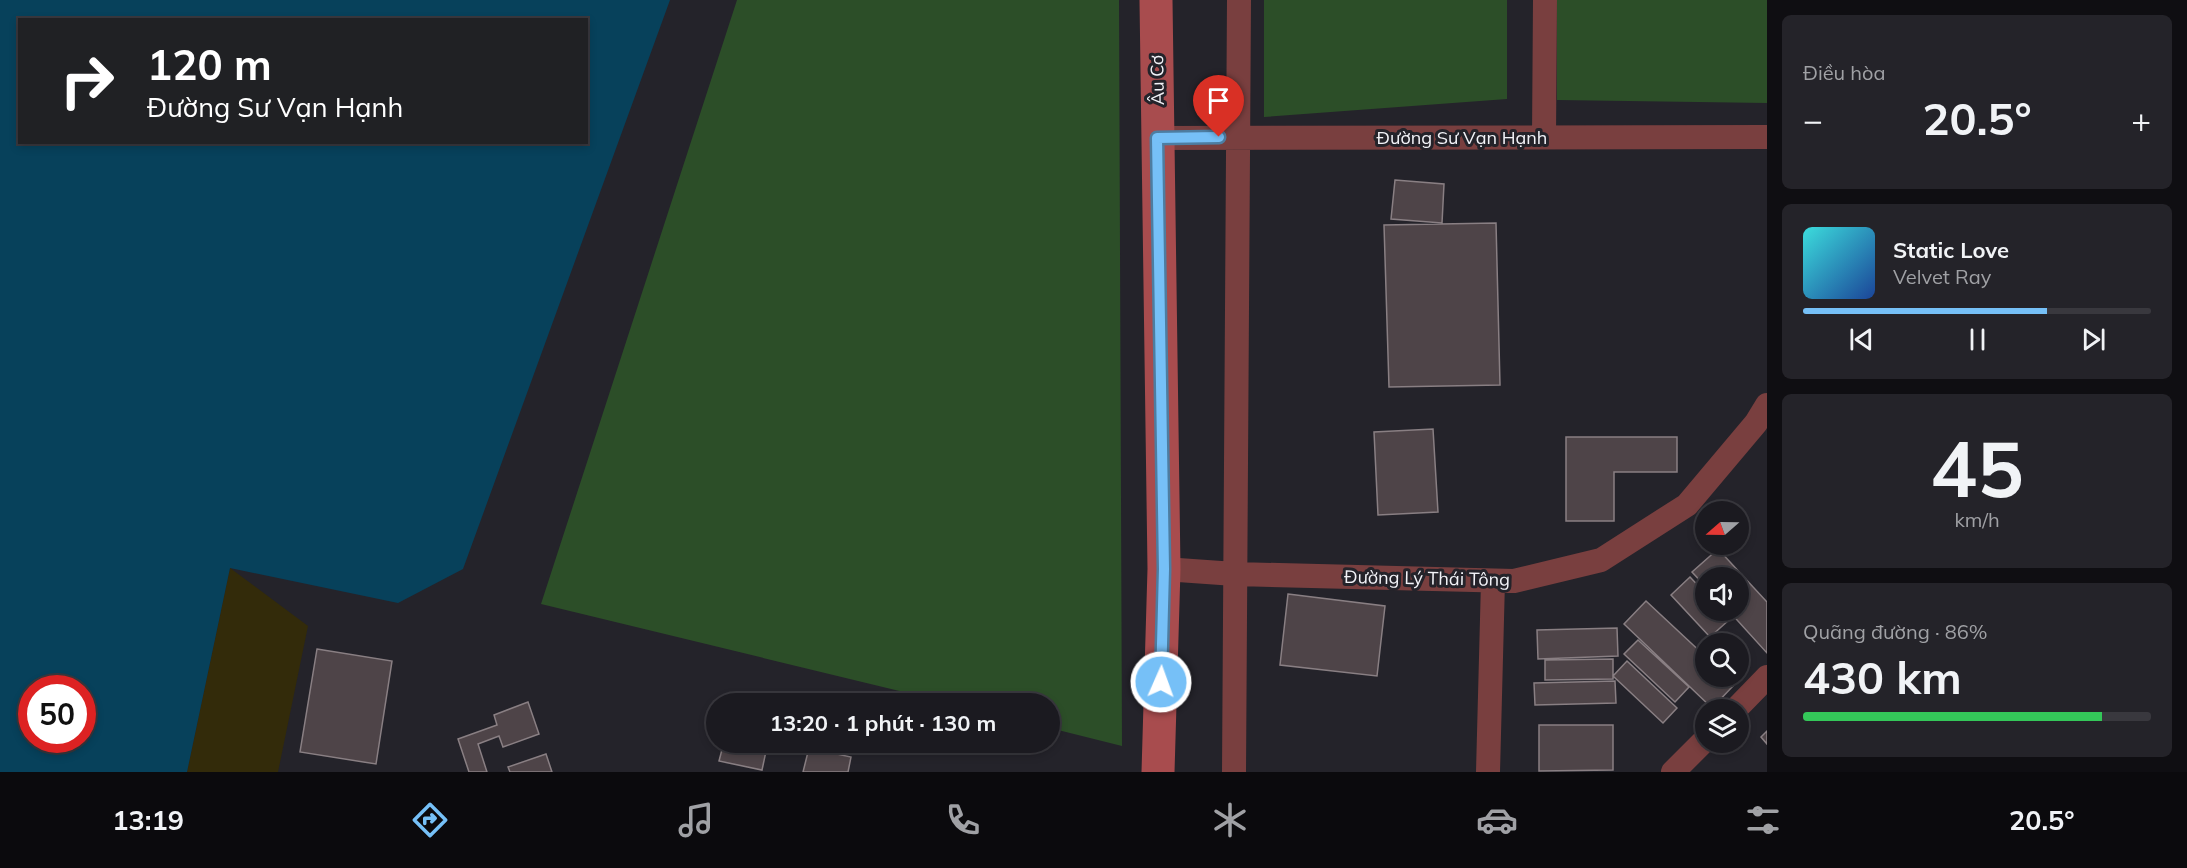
<!DOCTYPE html>
<html lang="vi">
<meta charset="utf-8">
<style>
body{margin:0;font-family:Mulish,sans-serif;background:#242329;color:#f1f3f6;height:100vh;display:flex;flex-direction:column;font-size:22px;white-space:nowrap}
*{box-sizing:border-box;margin:0}
p{font-size:20px;color:#a0a1a5}
.icon{flex:none;width:33px;height:33px;fill:none;stroke:currentColor;stroke-width:2;stroke-linecap:round;stroke-linejoin:round}
.map{position:relative;flex:1;overflow:hidden}
.drawer{display:flex;flex-direction:column;gap:15px;padding:15px;background:#0f0e12;width:420px}
.drawer>*{flex:none}
.hud{position:absolute;left:18px;top:18px;width:570px;height:126px;border-radius:0px;box-shadow:0 3px 9px #0003,0 0 0 2px #39383e;background:#202124;color:#fff;overflow:hidden}
.needle{width:39px;rotate:250deg}
.buttons{position:absolute;left:1695px;top:501px;display:grid;gap:12px}
.buttons a{display:grid;place-items:center;width:54px;height:54px;border-radius:50%;background:#1b1a20;box-shadow:0 3px 9px #0003,0 0 0 2px #39383e;font-size:30px}
.speed{position:absolute;left:18px;top:675px;display:flex;gap:12px;font-size:30px;font-weight:700;text-align:center}
.speed>*{display:grid;place-content:center;width:78px;height:78px;border-radius:50%;background:#1b1a20;box-shadow:0 3px 9px #0003,0 0 0 2px #39383e;line-height:1}
.speed .limit{border:9px solid #d22;background:#fff;color:#111}
.pin{position:absolute;display:grid;place-items:center;width:51px;height:51px;color:#fff;margin:-62px -26px;border-radius:50% 50% 50% 0;rotate:-45deg;box-shadow:0 0 6px #0007}
.pin .icon{rotate:45deg}
.me{position:absolute;width:66px;margin:-33px;rotate:2deg;stroke-linejoin:round;filter:drop-shadow(0 0 4px #0008)}
.turn{display:flex;align-items:center;gap:21px;height:126px;padding:0 30px;font-size:27px}
.turn .icon{width:78px;height:78px;stroke-width:2.5}
.turn b{display:block;font-size:42px;line-height:51px}
.big{font-size:45px;font-weight:700;line-height:1.1}
.drawer .card{flex:1;display:flex;flex-direction:column;justify-content:center;gap:9px;min-width:0;padding:0 21px;border-radius:9px;background:#242329}
.drawer .dial{align-items:center;gap:0}
.dial b{font-size:78px;line-height:1}
.song{display:flex;align-items:center;gap:18px}
.cover{width:72px;height:72px;border-radius:9px;background:linear-gradient(135deg,hsl(180 70% 55%),hsl(220 70% 35%))}
.played{height:6px;border-radius:3px;background:linear-gradient(90deg,#76c0f7 70%,#39383e 70%)}
.keys{display:flex;justify-content:space-around;direction:ltr}
.heat{display:flex;justify-content:space-between;align-items:center;font-size:33px;direction:ltr}
.charge{height:9px;border-radius:4px;background:linear-gradient(90deg,#34c759 86%,#39383e 0)}
.trip{position:absolute;left:706px;top:693px;width:354px;height:60px;border-radius:30px;background:#1b1a20;box-shadow:0 3px 9px #0003,0 0 0 2px #39383e;font-weight:700;line-height:60px;text-align:center}
.dock{display:flex;height:96px;justify-content:space-around;align-items:center;background:#0b0a0d;color:#a0a1a5}
.dock .icon{width:42px;height:42px}
.dock .current{color:#76c0f7}
.dock b{font-size:27px;color:#f1f3f6}
main{display:flex;flex:1;min-height:0}
.map>svg:first-child{display:block}
.green{fill:#2c4e28}
.sand{fill:#332b0a}
.water{fill:#07415b;fill-rule:evenodd}
.building{fill:#4e4448;stroke:#897f83;stroke-width:1.5}
.lines{fill:none;stroke-linecap:round;stroke-linejoin:round}
.street{stroke:#793f3f;stroke-width:24}
.secondary{stroke:#a84c4e;stroke-width:33}
.route-casing{stroke:#4d7da1;stroke-width:15}
.route{stroke:#76c0f7;stroke-width:10}
.labels{text-anchor:middle;dominant-baseline:central;stroke-width:6;stroke-linejoin:round;paint-order:stroke}
.street-label{font-size:18px;fill:#f3f3f8;stroke:#24232a}
</style>
<main>
<div class="map">
<svg width="1767" height="772" viewBox="0 0 1767 772">
<rect width="100%" height="100%" fill="#24232a"/>
<path class="green" d="M 737,0 L 1119,0 L 1122,746 L 1050,728 L 1050,704 L 949,703 L 541,604 Z
M 1264,0 L 1507,0 L 1507,99 L 1264,117 Z
M 1557,0 L 1767,0 L 1767,103 L 1557,100 Z"/>
<path class="sand" d="M 230,568 L 308,626 L 278,772 L 187,772 Z"/>
<path class="water" d="M 0,0 L 670,0 L 463,569 L 398,603 L 230,568 L 187,772 L 0,772 ZM 20,20 L 586,20 L 586,142 L 20,142 ZM 32,688 L 82,688 L 82,740 L 32,740 Z"/>
<path class="building" d="M 1395,180 L 1444,184 L 1442,223 L 1391,219 Z
M 1496,223 L 1500,385 L 1389,387 L 1384,225 Z
M 1433,429 L 1438,512 L 1378,515 L 1374,432 Z
M 1566,437 L 1677,437 L 1677,472 L 1614,472 L 1614,521 L 1566,521 Z
M 1718,549 L 1767,602 L 1767,653 L 1728,610 L 1738,610 L 1738,578 L 1706,578 L 1706,587 L 1692,572 Z
M 1690,577 L 1706,594 L 1706,610 L 1721,610 L 1729,620 L 1710,637 L 1671,595 Z
M 1288,594 L 1385,606 L 1377,676 L 1280,665 Z
M 1646,601 L 1706,657 L 1706,676 L 1725,676 L 1734,685 L 1712,708 L 1624,624 Z
M 1617,628 L 1618,656 L 1538,659 L 1537,630 Z
M 1638,640 L 1689,687 L 1675,702 L 1624,654 Z
M 317,649 L 392,661 L 376,764 L 300,752 Z
M 1613,659 L 1613,679 L 1545,680 L 1545,660 Z
M 1627,661 L 1677,708 L 1663,723 L 1613,676 Z
M 1615,681 L 1616,703 L 1535,705 L 1534,683 Z
M 528,702 L 539,734 L 503,747 L 499,736 L 478,744 L 487,772 L 469,772 L 458,739 L 497,725 L 494,715 Z
M 1539,725 L 1613,725 L 1613,770 L 1539,771 Z
M 1767,731 L 1767,744 L 1761,737 Z
M 724,742 L 768,742 L 762,770 L 719,761 Z
M 809,748 L 851,757 L 848,772 L 803,772 Z
M 546,754 L 552,772 L 510,772 L 508,767 Z"/>
<g class="lines">
<path class="street" d="M 1544,137 L 1545,0
M 1157,138 L 1767,137
M 1164,569 L 1235,574 L 1514,581 L 1601,560 L 1687,505 L 1756,423 L 1767,405
M 1735,710 L 1767,677
M 1234,772 L 1239,0
M 1488,772 L 1493,581
M 1673,772 L 1706,739"/>
<path class="secondary" d="M 1156,0 L 1164,569 L 1158,772"/>
</g>
<g class="lines">
<g class="route-casing">
<path id="route" d="M 1161,682 L 1164,569 L 1157,138 L 1219,137"/>
</g>
<use href="#route" class="route"/>
</g>
<g class="labels">
<g class="street-label">
<text transform="translate(1157 80) rotate(-91)">Âu Cơ</text>
<text x="1462" y="137">Đường Sư Vạn Hạnh</text>
<text transform="translate(1427 578) rotate(1)">Đường Lý Thái Tông</text>
</g>
</g>
</svg>
<div class="buttons">
<a><svg class="needle" viewBox="-14 -14 28 28"><path d="M0-13l5 13h-10z" fill="#e53935"/><path d="M0 13l5-13h-10z" fill="#a0a1a5"/></svg></a>
<a><svg class="icon" aria-label="sound" viewBox="0 0 24 24"><path d="M4 9h4l5-4v14l-5-4H4zM17 9q2 3 0 6"/></svg></a>
<a><svg class="icon" aria-label="search" viewBox="0 0 24 24"><circle cx="10" cy="10" r="6"/><path d="M15 15l6 6"/></svg></a>
<a><svg class="icon" aria-label="layers" viewBox="0 0 24 24"><path d="M12 4l9 5-9 5-9-5zM3 14l9 5 9-5"/></svg></a>
</div>
<div class="speed"><div class="limit">50</div></div>
<div class="pin" style="left:1219px;top:137px;background:#d93025"><svg class="icon" aria-label="arrive" viewBox="0 0 24 24"><path d="M6 21V4h12l-3 4 3 4H6"/></svg></div>
<svg class="me" style="left:1161px;top:682px" viewBox="-20 -20 40 40"><circle r="17" fill="#76c0f7" stroke="#fff" stroke-width="3"/><path d="M0-11L8 9 0 5-8 9z" fill="#fff"/></svg>
<div class="trip">13:20 · 1 phút · 130 m</div>
<div class="hud">
<div class="turn"><svg class="icon" aria-label="right" viewBox="0 0 24 24"><path d="M7 20v-9h11M14 6l5 5-5 5"/></svg><div><b>120 m</b>Đường Sư Vạn Hạnh</div></div>
</div>
</div>
<section class="drawer">
<div class="card"><p>Điều hòa</p>
<div class="heat"><a>−</a><b class="big">20.5°</b><a>+</a></div>
</div>
<div class="card">
<div class="song"><i class="cover"></i><div><b>Static Love</b><p>Velvet Ray</p></div></div>
<div class="played"></div>
<div class="keys"><svg class="icon" aria-label="previous" viewBox="0 0 24 24"><path d="M18 5L8 12l10 7zM5 5v14"/></svg><svg class="icon" aria-label="pause" viewBox="0 0 24 24"><path d="M8 5v14M16 5v14"/></svg><svg class="icon" aria-label="next" viewBox="0 0 24 24"><path d="M6 5l10 7-10 7zM19 5v14"/></svg></div>
</div>
<div class="card dial"><b>45</b><p>km/h</p></div>
<div class="card"><p>Quãng đường · 86%</p><b class="big">430 km</b><div class="charge"></div></div>
</section>
</main>
<nav class="dock">
<b>13:19</b>
<svg class="icon current" aria-label="directions" viewBox="0 0 24 24"><path d="M12 3l9 9-9 9-9-9zM9 14v-3h6M13 9l2 2-2 2"/></svg>
<svg class="icon" aria-label="music" viewBox="0 0 24 24"><path d="M9 18V5l10-2v13"/><circle cx="6" cy="18" r="3"/><circle cx="16" cy="16" r="3"/></svg>
<svg class="icon" aria-label="phone" viewBox="0 0 24 24"><path d="M5 4h4l2 5-3 2q2 4 5 5l2-3 5 2v4C11 20 4 13 5 4z"/></svg>
<svg class="icon" aria-label="climate" viewBox="0 0 24 24"><path d="M12 3v18M4 7l16 10M4 17L20 7"/></svg>
<svg class="icon" aria-label="car" viewBox="0 0 24 24"><path d="M5 17H2v-5l4-1 3-4h7l3 4 3 1v5h-3M9 17h6M6 11h13"/><circle cx="7" cy="17" r="2"/><circle cx="17" cy="17" r="2"/></svg>
<svg class="icon" aria-label="filters" viewBox="0 0 24 24"><path d="M4 7h16M4 17h16"/><circle cx="9" cy="7" r="2"/><circle cx="15" cy="17" r="2"/></svg>
<b>20.5°</b>
</nav>
